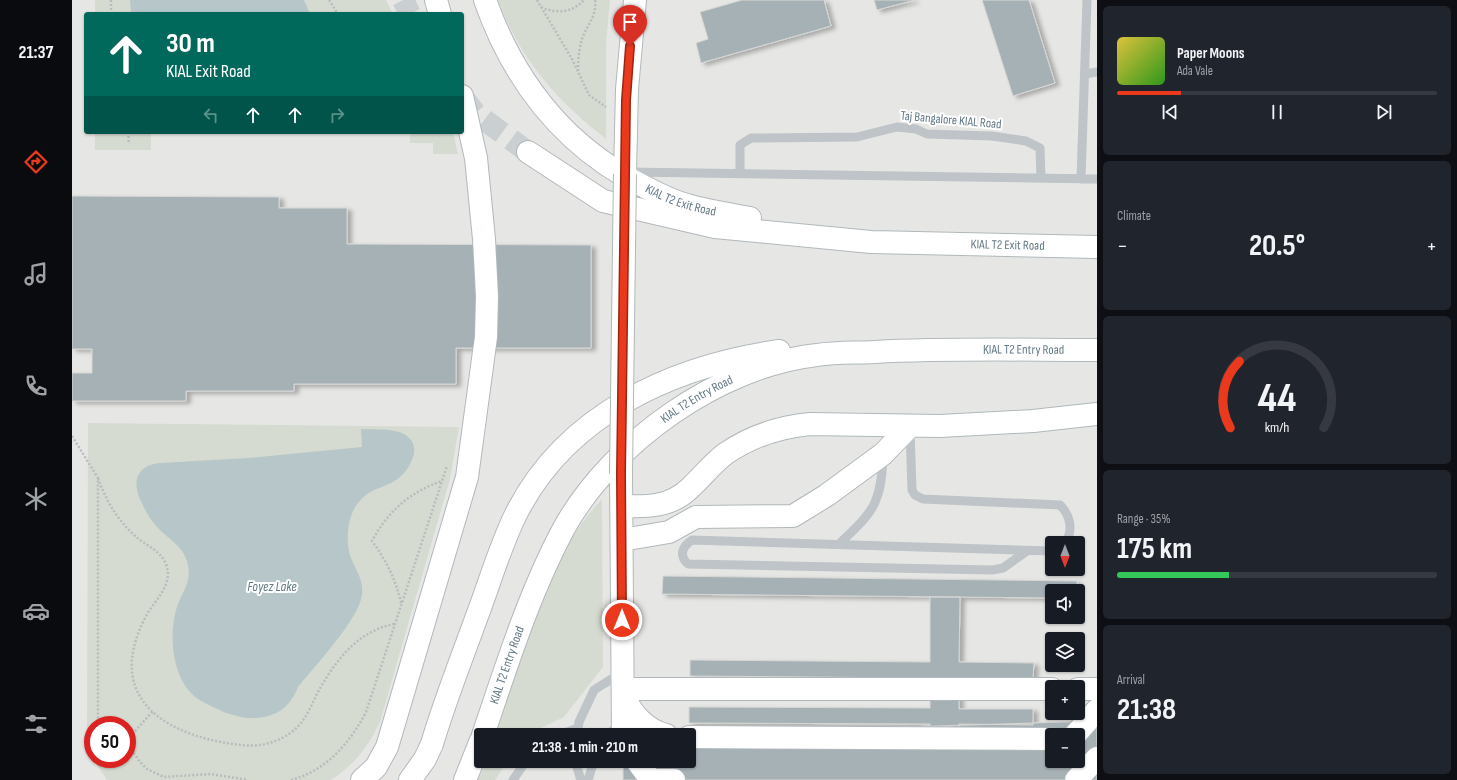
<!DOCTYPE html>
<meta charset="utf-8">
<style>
body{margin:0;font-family:"Sofia Sans Condensed",sans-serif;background:#20242c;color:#f1f3f6;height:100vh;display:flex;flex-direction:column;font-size:15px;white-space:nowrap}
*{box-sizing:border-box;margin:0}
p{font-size:13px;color:#9ea1a6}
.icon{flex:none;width:22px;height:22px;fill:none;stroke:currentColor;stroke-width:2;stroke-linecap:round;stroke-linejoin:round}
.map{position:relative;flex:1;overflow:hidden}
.panel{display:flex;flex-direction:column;gap:6px;padding:6px;background:#0d0f14;width:360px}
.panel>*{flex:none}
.banner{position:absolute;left:12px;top:12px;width:380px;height:122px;border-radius:4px;box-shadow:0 1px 3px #0004;background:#00695c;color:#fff;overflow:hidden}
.needle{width:26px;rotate:180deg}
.fabs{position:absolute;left:973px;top:536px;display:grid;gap:8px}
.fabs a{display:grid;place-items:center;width:40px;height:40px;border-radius:4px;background:#171b24;box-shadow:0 1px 3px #0004;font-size:20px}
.speed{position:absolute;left:12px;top:716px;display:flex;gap:8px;font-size:20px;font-weight:700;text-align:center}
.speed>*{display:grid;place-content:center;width:52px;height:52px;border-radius:50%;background:#171b24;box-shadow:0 1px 3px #0004;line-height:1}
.speed .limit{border:6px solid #d22;background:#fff;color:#111}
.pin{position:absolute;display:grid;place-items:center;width:34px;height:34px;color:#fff;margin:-41px -17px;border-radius:50% 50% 50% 0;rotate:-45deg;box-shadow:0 0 4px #0007}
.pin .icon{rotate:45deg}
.me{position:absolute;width:44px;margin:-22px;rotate:0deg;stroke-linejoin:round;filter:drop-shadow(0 0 3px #0008)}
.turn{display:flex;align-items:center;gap:14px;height:84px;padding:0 16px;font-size:18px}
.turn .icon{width:52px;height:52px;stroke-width:2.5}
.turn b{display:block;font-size:28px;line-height:34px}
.lanes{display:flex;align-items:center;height:38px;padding:0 16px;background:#0003;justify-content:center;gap:20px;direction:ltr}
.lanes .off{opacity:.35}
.big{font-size:30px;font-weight:700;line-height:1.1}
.panel .widget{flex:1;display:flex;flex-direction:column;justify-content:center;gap:6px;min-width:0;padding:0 14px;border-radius:6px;background:#20242c}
.panel .dial{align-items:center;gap:0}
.dial svg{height:104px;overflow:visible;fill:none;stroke:#363941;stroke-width:7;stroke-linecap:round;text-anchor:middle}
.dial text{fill:#f1f3f6;stroke:none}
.song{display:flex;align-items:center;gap:12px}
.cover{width:48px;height:48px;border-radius:6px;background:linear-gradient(135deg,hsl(50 70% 55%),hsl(110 70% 35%))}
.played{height:4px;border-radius:2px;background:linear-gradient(90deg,#eb391d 20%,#363941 20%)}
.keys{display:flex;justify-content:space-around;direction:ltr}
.heat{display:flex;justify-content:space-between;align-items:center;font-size:22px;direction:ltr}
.charge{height:6px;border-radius:3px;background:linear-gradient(90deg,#34c759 35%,#363941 0)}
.trip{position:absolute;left:402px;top:728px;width:222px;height:40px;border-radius:4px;background:#171b24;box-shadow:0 1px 3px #0004;font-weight:700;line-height:40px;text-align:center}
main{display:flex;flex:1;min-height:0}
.dock{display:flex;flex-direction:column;width:72px;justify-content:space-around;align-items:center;background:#090b0e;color:#9ea1a6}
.dock .icon{width:28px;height:28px}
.dock .current{color:#eb391d}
.dock b{font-size:18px;color:#f1f3f6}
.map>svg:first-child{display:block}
.built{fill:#e6e7e5;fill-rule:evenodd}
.green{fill:#d6dbd1}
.water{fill:#b7c6c9}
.building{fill:#a6b1b5;stroke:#d7d7d5;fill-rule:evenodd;filter:url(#shadow)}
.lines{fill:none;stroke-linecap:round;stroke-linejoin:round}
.primary-tunnel{stroke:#cad0d1;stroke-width:22;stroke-dasharray:22 11;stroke-linecap:butt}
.secondary-casing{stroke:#b0b8bb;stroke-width:24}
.primary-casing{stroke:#b1b8bb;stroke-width:24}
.path{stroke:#b8bcbe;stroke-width:2.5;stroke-dasharray:2 2;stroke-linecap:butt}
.lane{stroke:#bec4c7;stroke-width:9}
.secondary{stroke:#fff;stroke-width:22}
.primary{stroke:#fff;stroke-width:22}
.secondary-bridge-casing{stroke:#b0b8bb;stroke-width:24;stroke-linecap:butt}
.secondary-bridge{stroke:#fff;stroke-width:22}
.route-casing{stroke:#992513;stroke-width:10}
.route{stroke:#eb391d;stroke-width:7}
.labels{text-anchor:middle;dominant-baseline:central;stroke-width:4;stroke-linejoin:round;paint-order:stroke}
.street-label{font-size:13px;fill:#637984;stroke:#fff}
.water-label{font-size:14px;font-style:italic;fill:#5f7b81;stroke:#fff}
</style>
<main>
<nav class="dock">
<b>21:37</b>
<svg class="icon current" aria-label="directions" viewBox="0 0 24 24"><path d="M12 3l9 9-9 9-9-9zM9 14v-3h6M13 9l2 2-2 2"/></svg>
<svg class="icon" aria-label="music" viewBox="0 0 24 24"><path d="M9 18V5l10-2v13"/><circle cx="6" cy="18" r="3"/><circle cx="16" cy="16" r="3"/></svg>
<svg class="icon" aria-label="phone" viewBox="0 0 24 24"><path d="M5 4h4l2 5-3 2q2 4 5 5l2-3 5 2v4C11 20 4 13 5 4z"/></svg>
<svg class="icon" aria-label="climate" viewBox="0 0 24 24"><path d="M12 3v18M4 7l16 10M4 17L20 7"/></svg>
<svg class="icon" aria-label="car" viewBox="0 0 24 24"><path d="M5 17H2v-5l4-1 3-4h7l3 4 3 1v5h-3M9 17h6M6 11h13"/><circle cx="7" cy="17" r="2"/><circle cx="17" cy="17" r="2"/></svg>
<svg class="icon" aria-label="filters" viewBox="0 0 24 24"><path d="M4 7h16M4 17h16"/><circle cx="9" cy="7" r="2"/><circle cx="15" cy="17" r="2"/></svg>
</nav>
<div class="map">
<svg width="1025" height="780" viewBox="0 0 1025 780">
<defs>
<filter id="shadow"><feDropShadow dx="4.5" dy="2.5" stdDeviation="2" flood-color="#0004"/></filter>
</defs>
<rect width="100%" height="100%" fill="#f6f6f2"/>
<path class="built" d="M 0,0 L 1025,0 L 1025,780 L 0,780 ZM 14,14 L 390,14 L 390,132 L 14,132 ZM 980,543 L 1006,543 L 1006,569 L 980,569 ZM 980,591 L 1006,591 L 1006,617 L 980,617 ZM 980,639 L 1006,639 L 1006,665 L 980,665 ZM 980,687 L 1006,687 L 1006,713 L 980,713 ZM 21,725 L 55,725 L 55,759 L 21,759 ZM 409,735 L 617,735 L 617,761 L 409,761 ZM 980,735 L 1006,735 L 1006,761 L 980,761 Z"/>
<path class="green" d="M 23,0 L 314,0 L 321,14 L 23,14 Z
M 426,0 L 538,0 L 534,43 L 534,139 C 486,102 447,58 426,0 Z
M 23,132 L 79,132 L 79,150 L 23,150 Z
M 338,132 L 381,132 L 386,154 L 361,154 L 361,143 L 338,143 Z
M 16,423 L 387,427 L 378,479 L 308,722 C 297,746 282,765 259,780 L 35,780 L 21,759 L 55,759 L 55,725 L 21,725 L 21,758 L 15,732 Z
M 530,499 L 531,667 L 492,717 L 471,727 L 459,735 L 424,735 C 431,708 440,683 448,657 C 469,595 485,548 530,499 Z
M 415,761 L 436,761 L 423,780 L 406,780 Z"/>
<path class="water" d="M 58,0 L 232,0 L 238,14 L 59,14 Z
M 289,429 C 306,430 338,426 342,447 C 343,454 341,458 338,464 C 324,491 302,482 286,503 C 275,517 273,542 279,558 C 284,571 292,580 290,595 C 287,619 242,667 226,687 C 220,703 209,714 192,717 C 175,721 154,714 139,706 C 133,703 126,700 121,695 C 100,676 97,635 104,610 C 110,590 121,583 115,561 C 110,545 96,539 86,528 C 77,519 72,508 67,497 C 65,490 63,483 66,476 C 70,467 78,464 88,463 L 176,458 L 290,447 Z"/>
<path class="building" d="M 670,0 L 752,0 L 759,26 L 629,63 L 624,43 L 636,39 L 628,12 Z
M 802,0 L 843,0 L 805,10 Z
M 910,0 L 957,0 L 983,83 L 941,96 Z
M 0,196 L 207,197 L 207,208 L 275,208 L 275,244 L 519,245 L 519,348 L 384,348 L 384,384 L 222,384 L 222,391 L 114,391 L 114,401 L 0,401 L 0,373 L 20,373 L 20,349 L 0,349 Z
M 591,576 L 1005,581 L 1005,591 L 980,591 L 980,598 L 590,594 Z
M 858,597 L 888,597 L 887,662 L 962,663 L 961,678 L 887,678 L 887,709 L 961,709 L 961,725 L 887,724 L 887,744 L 858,744 L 858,724 L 617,723 L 617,707 L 858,708 L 858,678 L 618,676 L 618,660 L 858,662 Z
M 1025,721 L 1025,780 L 551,780 L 551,769 L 555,761 L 617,761 L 617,748 L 833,727 ZM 980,735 L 1006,735 L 1006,761 L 980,761 Z"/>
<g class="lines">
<path class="primary-tunnel" d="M 331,0 L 338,14
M 390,96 L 403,113 L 456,152"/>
<g class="secondary-casing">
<path id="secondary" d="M 553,174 L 555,89 L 563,0
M 549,474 L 551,735
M 550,506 C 575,507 599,507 618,488 C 630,477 640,464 653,454 C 679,436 707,427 738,424 L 868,426 L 961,421 L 1025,414
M 550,540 L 597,532 L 624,517 L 721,516 L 755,495 L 811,454 L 838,426
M 551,689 L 980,689
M 1006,689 L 1025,689
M 552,694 C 558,713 574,730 594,735
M 1003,735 L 1025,710
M 617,737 L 980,739
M 565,761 L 579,780 L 602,780
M 1004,780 L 1025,758"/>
</g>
<g class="primary-casing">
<g id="primary">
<path d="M 364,0 L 368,14"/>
<path id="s1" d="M 413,0 C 442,82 494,148 573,187 C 586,194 600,201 615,205 C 635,211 657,214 678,218"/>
<path id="s2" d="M 456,152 L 531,201 L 643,227 L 799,242 L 1025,247"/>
<path id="s3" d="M 411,735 C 435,665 457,593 492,528 C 540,442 647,366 745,355 C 764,352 784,353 803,352 C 877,348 951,350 1025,350"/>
<path d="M 290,780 L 304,767 L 315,747 L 395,477 L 414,337 L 415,296 L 412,239 L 404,158 L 390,96"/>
<path d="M 338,780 L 353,759 L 360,744 C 373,700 390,658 405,616 C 418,582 428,546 444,514 C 494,414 601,366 707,351"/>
<path d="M 393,780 L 409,740"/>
</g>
</g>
<path class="path" d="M 39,0 L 39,14
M 257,0 L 266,14
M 465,0 L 500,59 L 517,95 L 534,107
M 469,7 C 484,14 500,13 512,0
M 506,71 C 506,60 507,49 510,39 C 515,25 525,16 523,0
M 56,132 L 57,144
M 0,436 L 26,478 L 26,718 L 29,725
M 26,478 C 34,501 45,519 63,536 C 73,545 88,550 94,564 C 102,586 82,600 73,618 C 31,700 96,737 169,745 C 191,748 215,740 229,723 C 236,714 240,704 245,694 C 262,662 286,630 323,624
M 329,603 C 324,580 314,560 300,541 C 316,511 338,492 370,481
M 55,740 L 81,711
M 55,743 L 68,762 L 75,769 L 92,777 L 139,774 L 176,780
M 219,780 C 254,771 278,743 294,712 L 375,466"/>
<path class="lane" d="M 1013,74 L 1025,72
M 557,172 L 1025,179
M 668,174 L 668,145 L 679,138 L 785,137 L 825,127 L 844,129 L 855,134 L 920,136 L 954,141 L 968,148 L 969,178
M 1009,179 L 1015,0
M 838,429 L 840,490 L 843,495 L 851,499 L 988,505 C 998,515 1002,530 993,543
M 768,543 C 801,512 809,504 811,457
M 955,551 L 931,568 L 920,570 L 616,564 C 606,555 611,546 620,540 L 980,551
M 487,735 L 506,728
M 505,735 L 507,722 L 522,690 L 549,673
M 536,735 L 547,724
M 503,761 L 509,780
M 441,780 L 454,761
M 516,780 L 522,761"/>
<use href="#secondary" class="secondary"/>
<use href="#primary" class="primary"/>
<g class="secondary-bridge-casing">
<path id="secondary-bridge" d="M 549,474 L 553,174"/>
</g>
<use href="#secondary-bridge" class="secondary-bridge"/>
</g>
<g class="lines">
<g class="route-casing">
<path id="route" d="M 550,620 L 549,474 L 554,100 L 558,46"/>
</g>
<use href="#route" class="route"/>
</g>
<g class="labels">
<g class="street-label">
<text transform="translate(879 120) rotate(5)">Taj Bangalore KIAL Road</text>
<text stroke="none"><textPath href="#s1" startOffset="291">KIAL T2 Exit Road</textPath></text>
<text stroke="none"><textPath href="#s2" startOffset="498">KIAL T2 Exit Road</textPath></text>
<text stroke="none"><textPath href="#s3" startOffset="746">KIAL T2 Entry Road</textPath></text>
<text stroke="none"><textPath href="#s3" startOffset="410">KIAL T2 Entry Road</textPath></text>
<text stroke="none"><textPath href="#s3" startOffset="74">KIAL T2 Entry Road</textPath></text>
</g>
<g class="water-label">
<text x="200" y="586">Foyez Lake</text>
</g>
</g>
</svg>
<div class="fabs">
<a><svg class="needle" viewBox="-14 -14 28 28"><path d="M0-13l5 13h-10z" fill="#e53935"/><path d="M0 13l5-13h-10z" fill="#9ea1a6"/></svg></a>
<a><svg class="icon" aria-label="sound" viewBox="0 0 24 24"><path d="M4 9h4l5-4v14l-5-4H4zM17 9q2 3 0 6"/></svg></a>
<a><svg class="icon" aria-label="layers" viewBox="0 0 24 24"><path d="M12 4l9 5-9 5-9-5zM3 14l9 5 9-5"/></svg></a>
<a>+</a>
<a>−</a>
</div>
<div class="speed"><div class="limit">50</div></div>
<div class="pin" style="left:558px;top:46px;background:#d93025"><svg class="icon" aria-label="arrive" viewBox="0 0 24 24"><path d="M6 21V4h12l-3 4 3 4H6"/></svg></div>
<svg class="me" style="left:550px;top:620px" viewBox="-20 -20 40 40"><circle r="17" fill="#eb391d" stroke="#fff" stroke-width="3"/><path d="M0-11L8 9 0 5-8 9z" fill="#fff"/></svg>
<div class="trip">21:38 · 1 min · 210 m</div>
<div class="banner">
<div class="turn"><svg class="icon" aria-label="ahead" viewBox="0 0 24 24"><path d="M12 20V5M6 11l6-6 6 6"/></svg><div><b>30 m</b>KIAL Exit Road</div></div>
<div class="lanes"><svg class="icon off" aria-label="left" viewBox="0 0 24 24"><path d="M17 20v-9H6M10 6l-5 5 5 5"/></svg><svg class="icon" aria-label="ahead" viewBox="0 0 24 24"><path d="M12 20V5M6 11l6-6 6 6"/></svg><svg class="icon" aria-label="ahead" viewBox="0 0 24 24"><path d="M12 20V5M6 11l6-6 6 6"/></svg><svg class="icon off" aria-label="right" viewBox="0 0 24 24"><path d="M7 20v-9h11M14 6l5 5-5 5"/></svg></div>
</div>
</div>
<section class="panel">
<div class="widget">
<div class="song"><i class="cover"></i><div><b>Paper Moons</b><p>Ada Vale</p></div></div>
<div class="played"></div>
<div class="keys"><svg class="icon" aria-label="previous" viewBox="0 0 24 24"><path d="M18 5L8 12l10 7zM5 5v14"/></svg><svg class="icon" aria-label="pause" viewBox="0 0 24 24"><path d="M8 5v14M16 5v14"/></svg><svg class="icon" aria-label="next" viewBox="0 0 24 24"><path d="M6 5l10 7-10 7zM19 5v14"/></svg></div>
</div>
<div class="widget"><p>Climate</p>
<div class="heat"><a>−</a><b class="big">20.5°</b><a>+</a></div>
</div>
<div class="widget dial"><svg viewBox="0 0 100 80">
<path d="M14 69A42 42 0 1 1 86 69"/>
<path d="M14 69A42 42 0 0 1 21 18" stroke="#eb391d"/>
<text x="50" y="56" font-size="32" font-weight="700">44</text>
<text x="50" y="72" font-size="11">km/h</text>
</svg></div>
<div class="widget"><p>Range · 35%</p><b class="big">175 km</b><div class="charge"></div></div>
<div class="widget"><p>Arrival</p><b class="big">21:38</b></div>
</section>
</main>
